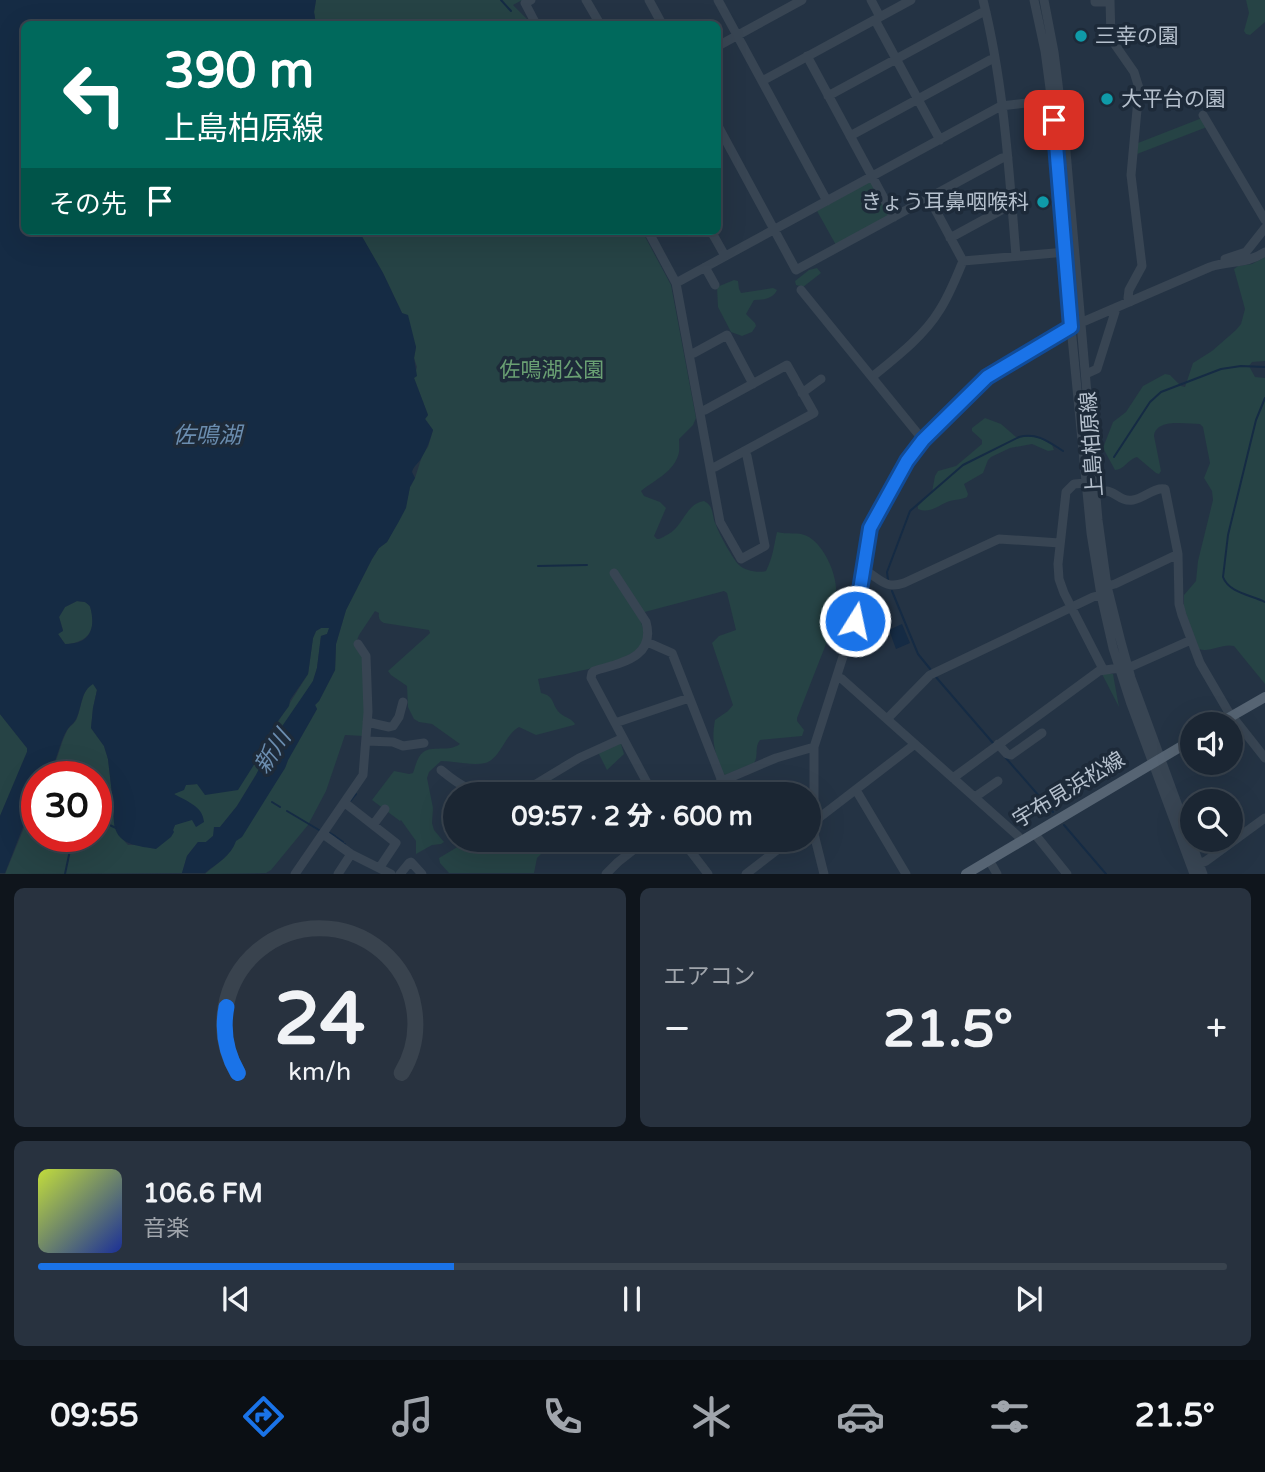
<!DOCTYPE html>
<html lang="ja">
<meta charset="utf-8">
<style>
body{margin:0;font-family:"Varela Round","Noto Sans JP",sans-serif;background:#28323f;color:#f1f3f6;height:100vh;display:flex;flex-direction:column;font-size:26px;white-space:nowrap}
*{box-sizing:border-box;margin:0}
p{font-size:23px;color:#a0a5ac}
.icon{flex:none;width:38px;height:38px;fill:none;stroke:currentColor;stroke-width:2;stroke-linecap:round;stroke-linejoin:round}
.map{position:relative;height:874px;overflow:hidden}
.drawer{display:flex;flex-direction:column;gap:14px;padding:14px;background:#0f151c;flex:1}
.drawer>*{flex:none}
.banner{position:absolute;left:21px;top:21px;width:700px;height:214px;border-radius:10px;box-shadow:0 7px 28px #0002,0 0 0 2px #39434e;background:#00695c;color:#fff;overflow:hidden}
.buttons{position:absolute;left:1180px;top:712px;display:grid;gap:14px}
.buttons a{display:grid;place-items:center;width:63px;height:63px;border-radius:50%;background:#1b2633;box-shadow:0 7px 28px #0002,0 0 0 2px #39434e;font-size:35px}
.speed{position:absolute;left:21px;top:761px;display:flex;gap:14px;font-size:35px;font-weight:700;text-align:center}
.speed>*{display:grid;place-content:center;width:91px;height:91px;border-radius:50%;background:#1b2633;box-shadow:0 7px 28px #0002,0 0 0 2px #39434e;line-height:1}
.speed .limit{border:10px solid #d22;background:#fff;color:#111}
.pin{position:absolute;display:grid;place-items:center;width:60px;height:60px;color:#fff;margin:-30px;border-radius:14px;box-shadow:0 4px 10px #0006}
.me{position:absolute;width:77px;margin:-38px;rotate:10deg;stroke-linejoin:round;filter:drop-shadow(0 0 5px #0008)}
.turn{display:flex;align-items:center;gap:24px;height:147px;padding:0 28px;font-size:32px}
.turn .icon{width:91px;height:91px;stroke-width:2.5}
.turn b{display:block;font-size:49px;line-height:60px}
.then{display:flex;align-items:center;height:66px;padding:0 28px;background:#0003;gap:14px;font-size:26px}
.big{font-size:52px;font-weight:800;line-height:1.1}
.drawer .widget{flex:1;display:flex;flex-direction:column;justify-content:center;gap:10px;min-width:0;padding:0 24px;border-radius:10px;background:#28323f}
.drawer .dial{align-items:center;gap:0}
.dial svg{height:182px;overflow:visible;fill:none;stroke:#39434e;stroke-width:7;stroke-linecap:round;text-anchor:middle}
.dial text{fill:#f1f3f6;stroke:none}
.song{display:flex;align-items:center;gap:21px}
.cover{width:84px;height:84px;border-radius:10px;background:linear-gradient(135deg,hsl(70 70% 55%),hsl(230 70% 35%))}
.played{height:7px;border-radius:4px;background:linear-gradient(90deg,#1a73e8 35%,#39434e 35%)}
.keys{display:flex;justify-content:space-around;direction:ltr}
.heat{display:flex;justify-content:space-between;align-items:center;font-size:38px;direction:ltr}
.drawer .tiles{flex:1;display:grid;gap:14px;grid-template-columns:1fr 1fr}
.widget:last-child{grid-column:span 2}
.trip{position:absolute;left:443px;top:782px;width:378px;height:70px;border-radius:35px;background:#1b2633;box-shadow:0 7px 28px #0002,0 0 0 2px #39434e;font-weight:800;line-height:70px;text-align:center}
.tab-bar{display:flex;height:112px;justify-content:space-around;align-items:center;background:#0b0f14;color:#a0a5ac}
.tab-bar .icon{width:49px;height:49px}
.tab-bar .selected{color:#1a73e8}
.tab-bar b{font-size:32px;color:#f1f3f6}
.map>svg:first-child{display:block}
.green{fill:#264345}
.water{fill:#152b44;fill-rule:evenodd}
.lines{fill:none;stroke-linecap:round;stroke-linejoin:round}
.stream{stroke:#152b44;stroke-width:2}
.minor{stroke:#384553;stroke-width:9}
.major{stroke:#566473;stroke-width:10}
.route-casing{stroke:#114b97;stroke-width:18}
.route{stroke:#1a73e8;stroke-width:12}
.culture-dot{fill:#0f9aa8;stroke:#1d2a39;stroke-width:2.5}
.labels{text-anchor:middle;dominant-baseline:central;stroke-width:7;stroke-linejoin:round;paint-order:stroke}
.poi-label{font-size:21px;fill:#b5c0cd;stroke:#1d2a39;text-anchor:start}
.park-label{font-size:21px;fill:#6aa073;stroke:#1d2a39}
.street-label{font-size:21px;fill:#b5c0cd;stroke:#1d2a39}
.water-label{font-size:23px;font-style:italic;fill:#6b8daf;stroke:#1d2a39}
</style>
<div class="map">
<svg width="1265" height="874" viewBox="0 0 1265 874">
<rect width="100%" height="100%" fill="#243344"/>
<path class="green" d="M 316,0 L 522,0 L 513,5 L 526,18 L 530,24 L 316,24 L 314,12 Z
M 1246,0 L 1265,0 L 1265,22 L 1250,35 L 1246,34 L 1244,31 L 1249,13 Z
M 1202,118 L 1207,127 L 1137,154 L 1138,143 Z
M 869,182 L 872,183 L 889,214 L 888,217 L 836,245 L 817,211 Z
M 361,231 L 642,231 L 671,285 L 696,418 L 693,425 L 679,439 C 679,444 680,451 678,456 C 672,473 653,481 641,491 L 644,496 L 660,502 L 666,508 L 654,536 L 657,539 L 659,539 C 665,536 670,534 675,529 C 685,519 688,504 704,501 C 715,507 711,515 716,525 C 719,534 733,559 739,565 C 745,571 758,573 766,571 C 773,557 774,545 777,532 C 787,535 799,531 809,537 C 825,547 838,576 836,595 C 835,601 832,606 831,611 C 829,622 830,633 826,644 L 797,718 L 797,721 L 804,730 L 802,736 L 760,740 C 754,747 759,756 754,763 L 725,775 L 723,774 C 715,753 711,742 715,720 L 728,711 L 733,705 L 712,643 L 719,636 L 736,630 L 727,593 L 724,591 L 637,614 C 642,623 647,634 641,645 C 629,664 561,675 538,679 L 541,693 C 556,696 551,706 561,714 C 566,718 571,718 575,724 L 574,725 L 536,735 L 519,727 C 505,734 500,760 485,763 C 472,766 455,761 441,761 L 429,772 L 427,778 L 433,808 L 432,823 L 434,830 L 444,842 L 441,844 L 432,845 L 416,854 L 416,841 L 401,820 L 400,821 L 372,800 L 394,771 L 409,774 L 413,773 C 415,768 416,762 419,757 C 428,742 446,754 460,744 L 432,724 L 419,722 L 414,719 L 408,707 L 407,686 L 391,675 L 388,671 L 428,635 L 430,633 L 429,630 L 384,623 C 380,621 378,618 379,613 L 375,611 L 359,635 L 356,643 L 364,657 L 364,736 L 345,735 L 326,791 L 308,825 L 271,870 L 266,873 L 205,874 C 217,863 231,856 236,840 L 285,768 L 288,760 L 317,709 L 315,705 L 319,701 L 335,670 L 336,644 L 346,610 L 372,559 L 379,548 L 387,542 L 405,508 L 410,487 L 415,478 L 423,453 L 428,447 L 433,430 L 425,419 L 428,415 L 414,378 L 417,367 L 414,358 L 416,347 L 402,313 L 383,273 L 359,232 Z
M 1265,257 L 1265,361 L 1252,362 L 1249,366 L 1255,377 L 1265,378 L 1265,684 L 1234,646 C 1222,643 1210,653 1199,649 L 1184,609 L 1184,595 L 1196,581 L 1198,561 L 1213,500 L 1212,491 L 1204,478 L 1210,463 L 1203,427 L 1200,424 C 1186,424 1156,418 1154,436 L 1161,471 L 1159,474 L 1156,473 L 1137,457 C 1128,459 1124,470 1115,470 L 1103,448 L 1113,422 L 1126,412 L 1143,386 L 1165,374 L 1170,375 L 1181,386 L 1185,387 L 1193,363 L 1212,351 L 1236,330 L 1241,324 L 1245,309 L 1234,269 L 1238,266 L 1252,264 Z
M 817,268 L 821,273 L 803,287 L 796,285 L 795,281 L 809,270 Z
M 734,280 L 738,281 L 739,289 L 741,293 L 773,288 L 777,290 C 773,299 763,300 754,300 L 746,314 L 755,323 L 756,326 L 752,332 L 742,336 L 731,332 L 718,307 L 717,287 Z
M 985,418 L 1001,424 L 1016,437 C 1033,436 1037,436 1052,445 L 1054,450 L 1048,451 L 1032,444 L 1010,448 L 991,457 L 988,460 L 983,473 L 964,484 L 968,494 L 967,497 C 961,500 956,499 950,501 C 938,505 931,514 918,509 L 918,506 L 932,492 L 935,476 L 938,471 L 956,466 L 982,444 L 982,440 L 972,431 L 972,428 Z
M 77,601 C 80,602 86,601 88,604 C 90,606 92,612 92,615 C 95,634 84,643 65,644 L 58,634 L 63,630 L 59,617 L 65,607 Z
M 327,627 L 330,628 L 327,634 L 321,636 L 317,668 L 313,681 L 237,806 L 213,836 L 206,842 L 198,842 L 187,856 L 182,873 L 5,874 L 37,796 L 37,836 L 96,836 L 96,777 L 47,777 C 58,763 59,746 67,731 C 69,726 75,724 77,718 C 82,706 81,692 93,683 L 97,690 L 93,708 L 91,728 L 104,746 L 108,759 L 114,811 C 113,827 117,833 128,845 L 134,845 L 173,830 L 175,825 L 192,819 L 204,822 L 174,794 L 186,785 L 197,784 L 266,741 L 308,674 L 313,638 L 316,631 L 321,628 Z
M 1102,674 L 1113,674 L 1119,707 Z
M 0,714 L 27,748 L 27,752 L 0,816 Z
M 619,744 L 621,744 L 624,754 L 607,770 L 599,754 L 600,752 Z
M 445,811 L 455,816 L 455,834 L 442,825 L 441,819 Z
M 460,840 L 547,840 L 545,850 L 537,858 L 534,873 L 449,873 L 440,863 L 439,858 L 459,846 Z"/>
<path class="water" d="M 0,0 L 316,0 L 314,12 L 316,24 L 24,24 L 24,231 L 361,231 L 360,233 L 383,273 L 402,313 L 408,315 L 416,347 L 414,358 L 417,376 L 414,378 L 428,415 L 425,419 L 433,430 C 430,440 427,449 422,457 C 419,463 414,465 412,472 L 415,478 L 410,487 L 406,508 L 398,523 L 387,542 L 379,548 L 372,559 L 346,610 L 336,644 L 335,670 L 319,701 L 315,705 L 317,709 L 288,760 L 285,768 L 242,837 L 236,841 C 231,856 217,863 205,873 L 182,873 L 187,856 L 198,842 L 206,842 L 213,836 L 214,827 L 220,827 L 237,806 L 256,775 L 274,738 L 313,681 L 317,668 L 321,636 L 327,634 L 329,628 L 321,628 L 316,631 L 313,638 L 308,674 L 290,700 L 289,706 L 269,733 L 262,752 L 238,790 L 205,795 L 197,784 L 186,785 L 184,790 L 174,794 C 186,801 203,806 204,822 L 196,827 L 192,820 L 175,825 L 173,830 L 174,832 L 171,837 L 156,849 C 130,845 111,843 114,811 L 108,759 L 104,746 L 91,728 L 93,708 L 97,690 L 93,684 C 81,691 82,705 77,717 C 75,723 70,725 67,730 C 59,743 57,762 48,776 L 37,777 L 37,791 L 5,873 L 0,873 L 0,816 L 27,752 L 27,748 L 0,714 ZM 77,601 L 85,602 L 90,606 C 96,628 91,644 65,644 L 58,634 L 63,631 L 59,617 L 65,607 Z
M 902,624 L 910,643 L 896,649 L 889,630 Z"/>
<g class="lines">
<path class="stream" d="M 501,0 L 511,11
M 1265,398 L 1256,420 L 1228,535 L 1223,577 C 1229,593 1251,595 1265,602
M 1114,457 L 1150,402 L 1161,392 L 1221,369 L 1241,366 L 1265,367
M 538,566 L 587,565
M 888,580 L 887,572 L 910,511 L 963,465 L 1019,437 C 1037,432 1049,442 1063,451
M 892,591 L 918,654 L 931,670
M 935,676 L 993,743
M 1005,757 L 1053,812
M 55,763 L 65,769 L 71,777
M 350,801 L 356,794
M 272,802 L 280,807
M 287,811 L 319,830
M 96,816 L 101,821 L 116,828
M 1064,825 L 1106,874
M 330,833 L 335,836
M 336,837 L 343,842
M 344,844 L 345,844
M 65,874 L 73,836"/>
<path class="minor" d="M 531,0 L 525,3 L 536,24
M 586,0 L 600,24
M 649,0 L 662,24
M 718,0 L 827,201
M 871,0 L 880,17
M 983,0 C 1004,84 1009,171 1016,256
M 1034,0 L 1045,51 L 1057,141 L 1071,327 L 1091,533 L 1101,595 L 1113,648 L 1131,704 L 1194,874
M 1044,0 L 1054,52 L 1065,140 L 1098,520 L 1107,586 L 1121,642 L 1131,678 L 1203,874
M 1095,0 L 1095,2 L 1110,2
M 1110,0 L 1111,39 L 1134,72 L 1139,88 L 1131,175 L 1142,266 L 1129,290 L 1128,298 L 1130,302
M 875,20 L 940,140
M 718,46 L 802,0
M 807,56 L 894,217
M 762,81 L 911,0
M 828,96 L 981,13 L 986,12
M 1203,115 L 1265,220
M 718,126 L 796,270 L 1002,158 L 1008,158
M 850,136 L 990,60 L 995,59
M 929,198 L 963,261 L 1066,252
M 648,231 L 676,283 L 720,522 L 741,559 L 765,546 L 747,456 L 744,451
M 711,231 L 725,256
M 950,238 L 1007,207 L 1012,207
M 1225,261 L 1225,259 L 1246,252 L 1265,228
M 705,267 L 715,285
M 676,283 L 1001,106 L 1052,100
M 801,290 L 923,440
M 689,354 L 694,353 L 727,335 L 753,384
M 1086,374 L 1097,369 L 1115,312 L 1113,309
M 872,377 C 894,359 924,336 939,311 C 949,296 956,278 963,261
M 802,393 L 821,379
M 700,411 L 705,410 L 787,365 L 814,413 L 715,467 L 710,468
M 1086,483 L 1074,484 L 1066,492 L 1058,564 L 1059,579 L 1064,593 L 1103,669
M 1095,492 C 1097,492 1105,491 1107,491 C 1117,493 1121,502 1133,500 C 1145,498 1154,487 1165,489 L 1178,554 L 1179,604 L 1182,615 L 1200,663 L 1228,711 L 1265,758
M 863,570 C 880,577 883,590 904,583 L 999,539 L 1060,543
M 614,573 L 646,622 C 656,658 620,663 594,671 L 592,673 L 591,678 L 653,794
M 1107,586 L 1115,584 L 1174,556 L 1178,556
M 647,642 L 672,653 L 722,781
M 1128,668 L 1191,640
M 838,677 L 842,679 L 1018,836 L 1021,841
M 887,719 L 930,675 L 1093,597 L 1101,595
M 367,722 L 389,727 L 393,726 L 399,717 L 403,702
M 615,723 L 689,698
M 366,741 L 393,742 L 403,746 L 424,743
M 998,744 L 1007,754 L 1011,755 L 1042,733
M 441,770 C 465,790 472,792 502,794
M 953,778 L 1099,671 L 1119,668
M 856,790 L 906,874
M 510,794 L 526,790 L 579,758 L 623,738
M 704,794 L 722,781 L 776,758 L 814,747
M 975,797 L 998,781
M 345,803 L 396,843 L 380,867
M 811,824 L 915,744
M 373,825 L 385,809
M 1034,833 L 1067,874
M 323,834 L 351,854 L 338,874
M 682,840 L 708,874
M 351,854 L 391,874
M 989,860 L 997,874
M 1199,864 L 1206,861 L 1265,818
M 295,874 L 363,775 L 368,712 L 366,656 L 358,644
M 400,874 L 409,863 L 411,862 L 422,874
M 606,874 L 618,862 L 646,840
M 746,874 L 790,840
M 824,874 L 814,834 L 814,747 L 856,616 L 870,528 L 903,467 L 923,440 L 982,381 L 993,373 L 1071,327 L 1210,267 C 1230,260 1246,265 1265,252"/>
<path class="major" d="M 1218,724 L 1265,697
M 966,874 L 1192,740"/>
</g>
<g class="lines">
<g class="route-casing">
<path id="route" d="M 855,621 L 870,528 L 907,461 L 923,440 L 987,377 L 1071,327 L 1054,120"/>
</g>
<use href="#route" class="route"/>
</g>
<g class="culture-dot">
<circle cx="1081" cy="36" r="7"/>
<circle cx="1107" cy="99" r="7"/>
<circle cx="1043" cy="202" r="7"/>
</g>
<g class="labels">
<g class="poi-label">
<text x="1095" y="36">三幸の園</text>
<text x="1121" y="99">大平台の園</text>
<text x="1029" y="202" text-anchor="end">きょう耳鼻咽喉科</text>
</g>
<g class="park-label">
<text x="552" y="370">佐鳴湖公園</text>
</g>
<g class="street-label">
<text transform="translate(1092 444) rotate(-94)">上島柏原線</text>
<text transform="translate(1069 790) rotate(-31)">宇布見浜松線</text>
</g>
<g class="water-label">
<text x="207" y="436">佐鳴湖</text>
<text transform="translate(273 752) rotate(-57)">新川</text>
</g>
</g>
</svg>
<div class="buttons">
<a><svg class="icon" aria-label="sound" viewBox="0 0 24 24"><path d="M4 9h4l5-4v14l-5-4H4zM17 9q2 3 0 6"/></svg></a>
<a><svg class="icon" aria-label="search" viewBox="0 0 24 24"><circle cx="10" cy="10" r="6"/><path d="M15 15l6 6"/></svg></a>
</div>
<div class="speed"><div class="limit">30</div></div>
<div class="pin" style="left:1054px;top:120px;background:#d93025"><svg class="icon" aria-label="arrive" viewBox="0 0 24 24"><path d="M6 21V4h12l-3 4 3 4H6"/></svg></div>
<svg class="me" style="left:855px;top:621px" viewBox="-20 -20 40 40"><circle r="17" fill="#1a73e8" stroke="#fff" stroke-width="3"/><path d="M0-11L8 9 0 5-8 9z" fill="#fff"/></svg>
<div class="trip">09:57 · 2 分 · 600 m</div>
<div class="banner">
<div class="turn"><svg class="icon" aria-label="left" viewBox="0 0 24 24"><path d="M17 20v-9H6M10 6l-5 5 5 5"/></svg><div><b>390 m</b>上島柏原線</div></div>
<div class="then">その先<svg class="icon" aria-label="arrive" viewBox="0 0 24 24"><path d="M6 21V4h12l-3 4 3 4H6"/></svg></div>
</div>
</div>
<section class="drawer">
<div class="tiles">
<div class="widget dial"><svg viewBox="0 0 100 80">
<path d="M14 69A42 42 0 1 1 86 69"/>
<path d="M14 69A42 42 0 0 1 9 40" stroke="#1a73e8"/>
<text x="50" y="56" font-size="32" font-weight="700">24</text>
<text x="50" y="72" font-size="11">km/h</text>
</svg></div>
<div class="widget"><p>エアコン</p>
<div class="heat"><a>−</a><b class="big">21.5°</b><a>+</a></div>
</div>
<div class="widget">
<div class="song"><i class="cover"></i><div><b>106.6 FM</b><p>音楽</p></div></div>
<div class="played"></div>
<div class="keys"><svg class="icon" aria-label="previous" viewBox="0 0 24 24"><path d="M18 5L8 12l10 7zM5 5v14"/></svg><svg class="icon" aria-label="pause" viewBox="0 0 24 24"><path d="M8 5v14M16 5v14"/></svg><svg class="icon" aria-label="next" viewBox="0 0 24 24"><path d="M6 5l10 7-10 7zM19 5v14"/></svg></div>
</div>
</div>
</section>
<nav class="tab-bar">
<b>09:55</b>
<svg class="icon selected" aria-label="directions" viewBox="0 0 24 24"><path d="M12 3l9 9-9 9-9-9zM9 14v-3h6M13 9l2 2-2 2"/></svg>
<svg class="icon" aria-label="music" viewBox="0 0 24 24"><path d="M9 18V5l10-2v13"/><circle cx="6" cy="18" r="3"/><circle cx="16" cy="16" r="3"/></svg>
<svg class="icon" aria-label="phone" viewBox="0 0 24 24"><path d="M5 4h4l2 5-3 2q2 4 5 5l2-3 5 2v4C11 20 4 13 5 4z"/></svg>
<svg class="icon" aria-label="climate" viewBox="0 0 24 24"><path d="M12 3v18M4 7l16 10M4 17L20 7"/></svg>
<svg class="icon" aria-label="car" viewBox="0 0 24 24"><path d="M5 17H2v-5l4-1 3-4h7l3 4 3 1v5h-3M9 17h6M6 11h13"/><circle cx="7" cy="17" r="2"/><circle cx="17" cy="17" r="2"/></svg>
<svg class="icon" aria-label="filters" viewBox="0 0 24 24"><path d="M4 7h16M4 17h16"/><circle cx="9" cy="7" r="2"/><circle cx="15" cy="17" r="2"/></svg>
<b>21.5°</b>
</nav>
